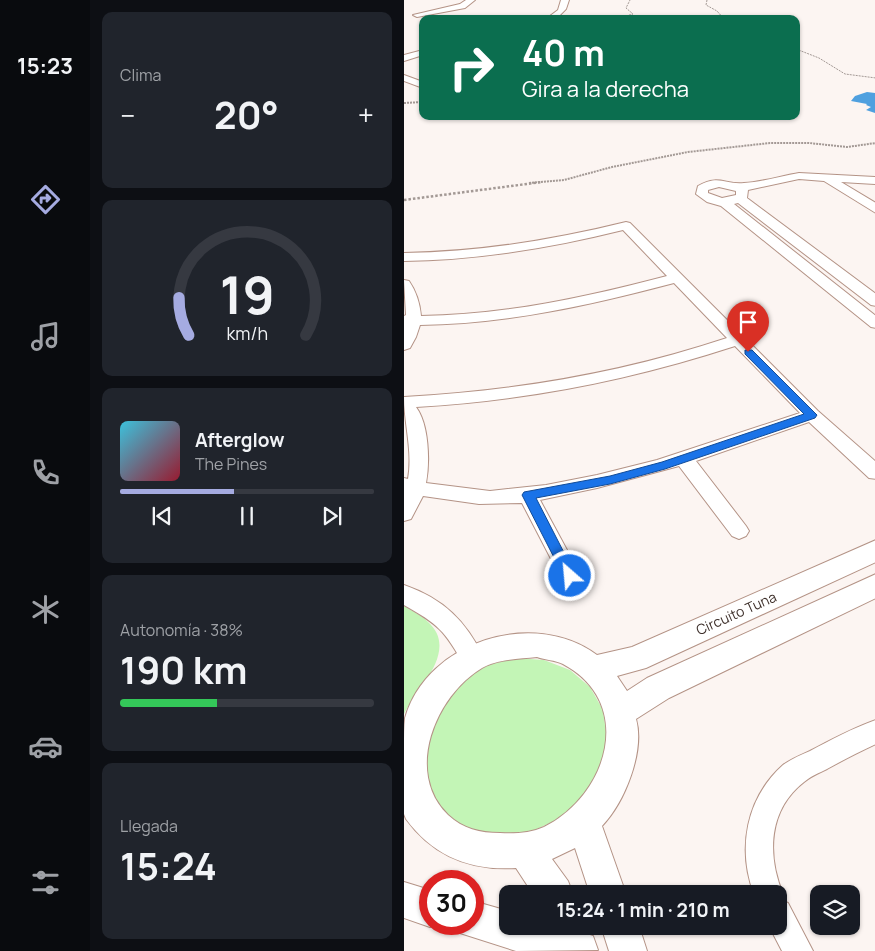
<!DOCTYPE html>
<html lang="es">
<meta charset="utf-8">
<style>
body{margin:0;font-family:Manrope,sans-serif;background:#20242c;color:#f1f3f6;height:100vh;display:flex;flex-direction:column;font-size:19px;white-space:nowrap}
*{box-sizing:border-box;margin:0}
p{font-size:16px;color:#9ea1a6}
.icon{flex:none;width:28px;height:28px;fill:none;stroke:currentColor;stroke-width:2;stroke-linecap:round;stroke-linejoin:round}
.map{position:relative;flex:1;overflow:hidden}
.details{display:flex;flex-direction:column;gap:12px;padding:12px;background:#0d0f14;width:314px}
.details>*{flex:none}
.hud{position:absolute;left:15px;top:15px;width:381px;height:105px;border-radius:10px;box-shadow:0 1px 4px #0004;background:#0b6e4f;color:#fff;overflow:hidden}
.fabs{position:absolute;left:406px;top:885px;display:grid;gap:10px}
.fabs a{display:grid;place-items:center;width:50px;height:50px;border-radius:10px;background:#171b24;box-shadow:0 1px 4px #0004;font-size:25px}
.speed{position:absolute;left:15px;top:870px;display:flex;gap:10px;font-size:25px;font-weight:700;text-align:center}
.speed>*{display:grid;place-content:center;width:65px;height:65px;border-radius:50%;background:#171b24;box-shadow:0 1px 4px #0004;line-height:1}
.speed .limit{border:8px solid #d22;background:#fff;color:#111}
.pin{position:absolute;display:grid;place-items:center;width:42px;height:42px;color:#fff;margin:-51px -21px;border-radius:50% 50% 50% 0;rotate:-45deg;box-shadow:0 0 5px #0007}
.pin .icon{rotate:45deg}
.me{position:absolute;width:55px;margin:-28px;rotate:333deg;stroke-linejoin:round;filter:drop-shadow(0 0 4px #0008)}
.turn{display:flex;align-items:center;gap:18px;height:105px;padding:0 20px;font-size:22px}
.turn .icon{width:65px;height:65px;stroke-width:2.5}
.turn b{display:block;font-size:35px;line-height:42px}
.big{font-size:38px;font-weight:700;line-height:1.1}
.details .card{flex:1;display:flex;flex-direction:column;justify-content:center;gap:8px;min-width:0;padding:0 18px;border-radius:10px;background:#20242c}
.details .dial{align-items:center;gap:0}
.dial svg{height:130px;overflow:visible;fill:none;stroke:#363941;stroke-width:7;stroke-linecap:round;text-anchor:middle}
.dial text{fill:#f1f3f6;stroke:none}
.song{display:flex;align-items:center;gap:15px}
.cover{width:60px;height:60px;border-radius:8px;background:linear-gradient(135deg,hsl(190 70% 55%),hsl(350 70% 35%))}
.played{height:5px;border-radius:2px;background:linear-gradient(90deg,#a5abe1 45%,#363941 45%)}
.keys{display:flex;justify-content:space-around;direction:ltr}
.heat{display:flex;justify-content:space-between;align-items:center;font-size:28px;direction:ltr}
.charge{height:8px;border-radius:4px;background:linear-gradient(90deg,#34c759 38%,#363941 0)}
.trip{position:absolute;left:95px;top:885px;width:288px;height:50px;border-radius:10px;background:#171b24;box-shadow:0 1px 4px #0004;font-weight:700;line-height:50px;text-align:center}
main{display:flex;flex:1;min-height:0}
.menu{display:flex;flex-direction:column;width:90px;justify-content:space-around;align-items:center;background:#090b0e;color:#9ea1a6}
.menu .icon{width:35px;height:35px}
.menu .current{color:#a5abe1}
.menu b{font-size:22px;color:#f1f3f6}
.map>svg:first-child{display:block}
.green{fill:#c3f5b6}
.water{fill:#4fa0df}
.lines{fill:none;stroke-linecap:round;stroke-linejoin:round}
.minor-casing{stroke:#b49386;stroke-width:2}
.tertiary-casing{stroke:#b49386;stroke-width:2}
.path-far2{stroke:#a39995;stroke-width:1;stroke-dasharray:2 1;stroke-linecap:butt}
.path-far1{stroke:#a39995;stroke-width:2;stroke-dasharray:2 1;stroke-linecap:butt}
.path{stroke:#a39995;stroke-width:2.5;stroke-dasharray:2.5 2;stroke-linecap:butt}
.minor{fill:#fff;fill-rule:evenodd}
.tertiary{fill:#fff;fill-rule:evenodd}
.route{fill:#1a73e8;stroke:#114b97}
.labels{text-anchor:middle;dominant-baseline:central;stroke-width:4;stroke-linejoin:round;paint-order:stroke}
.street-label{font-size:14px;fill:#3e302b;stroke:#fff}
</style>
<main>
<nav class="menu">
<b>15:23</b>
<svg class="icon current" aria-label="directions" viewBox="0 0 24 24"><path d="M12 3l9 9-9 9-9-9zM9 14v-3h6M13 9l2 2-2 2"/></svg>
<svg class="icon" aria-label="music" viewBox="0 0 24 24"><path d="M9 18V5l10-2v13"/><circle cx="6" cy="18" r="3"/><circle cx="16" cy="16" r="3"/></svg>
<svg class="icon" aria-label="phone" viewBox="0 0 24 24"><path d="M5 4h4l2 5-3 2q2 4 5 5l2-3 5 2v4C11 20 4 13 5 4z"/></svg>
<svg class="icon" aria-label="climate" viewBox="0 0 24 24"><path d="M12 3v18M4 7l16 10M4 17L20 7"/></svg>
<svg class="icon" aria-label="car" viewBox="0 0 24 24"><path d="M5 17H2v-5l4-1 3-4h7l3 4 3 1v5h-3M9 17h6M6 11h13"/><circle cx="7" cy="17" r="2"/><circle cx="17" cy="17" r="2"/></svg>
<svg class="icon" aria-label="filters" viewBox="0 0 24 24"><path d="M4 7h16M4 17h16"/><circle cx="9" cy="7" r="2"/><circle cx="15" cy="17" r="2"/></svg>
</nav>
<section class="details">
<div class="card"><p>Clima</p>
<div class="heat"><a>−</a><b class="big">20°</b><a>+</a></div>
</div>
<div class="card dial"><svg viewBox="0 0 100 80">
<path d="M14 69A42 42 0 1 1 86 69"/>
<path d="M14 69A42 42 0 0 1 8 46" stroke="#a5abe1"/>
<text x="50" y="56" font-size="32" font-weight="700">19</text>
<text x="50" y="72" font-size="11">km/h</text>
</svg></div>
<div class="card">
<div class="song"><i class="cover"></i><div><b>Afterglow</b><p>The Pines</p></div></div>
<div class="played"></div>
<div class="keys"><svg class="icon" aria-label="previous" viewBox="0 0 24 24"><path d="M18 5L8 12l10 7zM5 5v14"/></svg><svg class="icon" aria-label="pause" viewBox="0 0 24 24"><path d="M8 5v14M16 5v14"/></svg><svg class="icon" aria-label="next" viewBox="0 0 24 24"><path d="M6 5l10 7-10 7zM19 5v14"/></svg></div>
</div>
<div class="card"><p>Autonomía · 38%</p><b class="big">190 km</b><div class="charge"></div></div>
<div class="card"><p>Llegada</p><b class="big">15:24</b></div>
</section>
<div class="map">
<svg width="472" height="951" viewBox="0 0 472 951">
<rect width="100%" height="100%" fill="#fcf5f2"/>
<path class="green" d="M 0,606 C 8,611 17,615 23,621 C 57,650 12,689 0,714 Z
M 112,658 L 140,660 L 166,670 L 186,687 L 199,710 L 203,738 L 198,767 L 182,795 L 157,818 L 126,832 L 93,836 L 62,828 L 37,810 L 21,785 L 22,727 L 58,680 L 84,665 Z"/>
<path class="water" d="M 463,92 L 471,93 L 471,113 L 462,110 L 467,107 L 462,105 L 463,104 L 447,101 L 451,96 Z"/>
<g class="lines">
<g class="minor-casing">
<path id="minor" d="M 62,0 L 71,0 L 61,8 L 13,17 L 9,15 L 56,4 Z
M 157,0 L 165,0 L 162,9 L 152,19 L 142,19 L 154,10 Z
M 19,50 L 19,55 L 0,61 L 0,55 Z
M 0,75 L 19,82 L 19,88 L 0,81 Z
M 395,173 L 472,177 L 472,184 L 437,182 L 472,203 L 472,213 L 420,181 L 395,179 L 344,190 L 343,198 L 472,294 L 472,306 L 467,305 L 334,203 L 330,204 L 472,316 L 472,328 L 467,327 L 317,206 L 303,202 L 292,194 L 294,186 C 315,174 321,185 340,183 C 358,182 377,176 395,173 ZM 315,187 L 332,191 L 332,195 L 318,198 L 304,193 L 304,190 Z
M 222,222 L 226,223 L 414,411 L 472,462 L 472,479 L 465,478 L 405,422 L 292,461 L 342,526 L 345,531 L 342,536 L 335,539 L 328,536 L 275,466 L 193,488 L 136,500 L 177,576 L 173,582 L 166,584 L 159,582 L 118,503 L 75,504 L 19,496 L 7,519 L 0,521 L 0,478 L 4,479 C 9,451 0,424 0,397 C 111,391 218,373 323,338 L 270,283 C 187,305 103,324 16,325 L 12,337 L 6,348 L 0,350 L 0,316 L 2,315 L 0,280 L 5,281 C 12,291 16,304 17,316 C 101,315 183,297 263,276 L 219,230 C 147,248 75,260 0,261 L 0,253 C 76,252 149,240 222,222 ZM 331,346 L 396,413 L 253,460 L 193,475 L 142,485 L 86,491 L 22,483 C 26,462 25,424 12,407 C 121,401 227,380 331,346 Z
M 0,585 C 40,599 62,621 80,658 L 76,665 L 68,668 L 60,665 C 41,631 34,624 0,605 Z
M 472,720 L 472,744 C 455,752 439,760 423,769 C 415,773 407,776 400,782 C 364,810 363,855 379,894 L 377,900 L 384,903 L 409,951 L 378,951 L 365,926 L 374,926 L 374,894 L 350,894 C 333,849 342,798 379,765 C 387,759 397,755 406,751 C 427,740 449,728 472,720 Z"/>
</g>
<g class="tertiary-casing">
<path id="tertiary" d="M 472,540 L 472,562 L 242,668 L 213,676 L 223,691 L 243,678 L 472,574 L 472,598 L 265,698 L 232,719 C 241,751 221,802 198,826 L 222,894 L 186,894 L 171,848 L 148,859 L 164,881 L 169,894 L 129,894 L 112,868 C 66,871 29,856 2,819 L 0,814 C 0,791 0,768 0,745 C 0,737 0,726 1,718 C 23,641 130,608 193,655 L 228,647 ZM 133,657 C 141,660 151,660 159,664 C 232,703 204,795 140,827 C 127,833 110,834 96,833 C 76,833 59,829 44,815 C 0,773 31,696 78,668 C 93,659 115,659 133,657 Z
M 0,882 L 26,890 L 26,924 L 33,924 L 26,927 L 0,918 Z
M 69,901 L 104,911 L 104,926 L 158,926 L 189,936 L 194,950 L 112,951 L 56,933 L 52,924 L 69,924 Z
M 197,926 L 235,926 L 243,951 L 205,951 Z"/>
</g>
<path class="path-far2" d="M 303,0 L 302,5 L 313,11 L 320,19
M 222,19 L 222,16 L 229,14 L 222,8 L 226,0
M 392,49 L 415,58 L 441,74 L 472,78"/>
<path class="path-far1" d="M 0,103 L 19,102
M 125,183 L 160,180 L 208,167 L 284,152 L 366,143 L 405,143 L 443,147 L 472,143"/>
<path class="path" d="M 0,200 L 138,182"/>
<use href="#minor" class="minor"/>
<use href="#tertiary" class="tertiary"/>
</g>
<path class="route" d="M 341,350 L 348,350 L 413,415 L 411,418 L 261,469 L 206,484 L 132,498 L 172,576 L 170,579 L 166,581 L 161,579 L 118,495 L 120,492 L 206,476 L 258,462 L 400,414 L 341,354 Z"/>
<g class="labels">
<g class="street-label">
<text transform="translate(332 613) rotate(-24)">Circuito Tuna</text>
</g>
</g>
</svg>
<div class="fabs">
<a><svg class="icon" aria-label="layers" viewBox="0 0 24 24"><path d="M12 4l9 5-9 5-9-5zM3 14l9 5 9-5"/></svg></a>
</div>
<div class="speed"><div class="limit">30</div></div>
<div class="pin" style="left:344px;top:352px;background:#d93025"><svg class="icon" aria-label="arrive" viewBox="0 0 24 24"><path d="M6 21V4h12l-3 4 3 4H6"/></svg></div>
<svg class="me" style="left:166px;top:576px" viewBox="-20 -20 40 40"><circle r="17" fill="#1a73e8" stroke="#fff" stroke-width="3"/><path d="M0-11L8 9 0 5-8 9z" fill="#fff"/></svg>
<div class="trip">15:24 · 1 min · 210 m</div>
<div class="hud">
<div class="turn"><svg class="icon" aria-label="right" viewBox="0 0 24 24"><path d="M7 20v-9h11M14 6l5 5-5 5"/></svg><div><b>40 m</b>Gira a la derecha</div></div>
</div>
</div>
</main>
